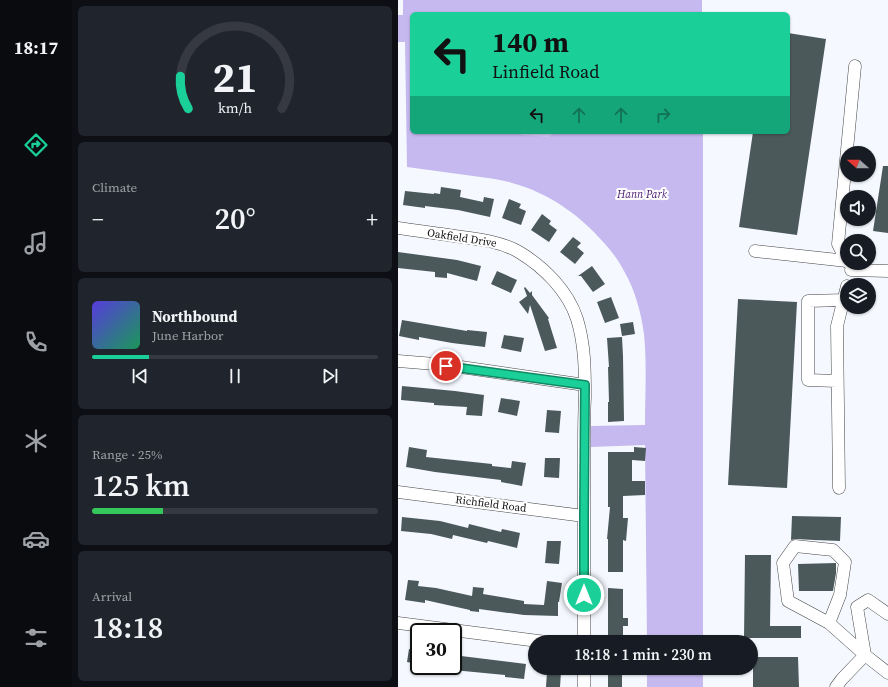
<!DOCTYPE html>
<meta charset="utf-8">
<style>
body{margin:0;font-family:"Source Serif 4",serif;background:#20242c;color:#f1f3f6;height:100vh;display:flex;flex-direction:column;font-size:15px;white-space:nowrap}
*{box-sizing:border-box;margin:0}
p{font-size:13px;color:#9ea1a6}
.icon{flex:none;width:22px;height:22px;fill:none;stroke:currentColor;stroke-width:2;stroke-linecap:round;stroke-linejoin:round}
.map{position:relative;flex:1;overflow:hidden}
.panel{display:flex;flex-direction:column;gap:6px;padding:6px;background:#0d0f14;width:326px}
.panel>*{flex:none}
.guide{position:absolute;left:12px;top:12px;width:380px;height:122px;border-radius:6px;box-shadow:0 1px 3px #0004;background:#1ad098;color:#111;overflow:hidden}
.needle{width:26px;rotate:291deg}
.controls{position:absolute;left:442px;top:146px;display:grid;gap:8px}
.controls a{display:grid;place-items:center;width:36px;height:36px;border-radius:50%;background:#171b24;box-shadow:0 1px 3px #0004;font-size:20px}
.speed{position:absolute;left:12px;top:623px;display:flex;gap:8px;font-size:20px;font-weight:700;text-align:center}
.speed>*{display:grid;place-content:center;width:52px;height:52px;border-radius:50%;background:#171b24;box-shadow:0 1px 3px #0004;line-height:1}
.speed .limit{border:2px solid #111;border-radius:6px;background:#fff;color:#111}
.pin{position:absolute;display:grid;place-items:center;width:34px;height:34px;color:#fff;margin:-17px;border:2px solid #fff;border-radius:50%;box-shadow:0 1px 4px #0007}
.me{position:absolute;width:44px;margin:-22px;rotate:0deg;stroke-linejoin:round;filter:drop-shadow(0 0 3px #0008)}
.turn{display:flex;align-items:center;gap:14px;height:84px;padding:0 16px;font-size:18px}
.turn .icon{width:52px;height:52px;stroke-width:2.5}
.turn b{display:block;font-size:28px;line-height:34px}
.lanes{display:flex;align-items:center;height:38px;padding:0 16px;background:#0003;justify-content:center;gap:20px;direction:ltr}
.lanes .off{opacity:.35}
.big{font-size:30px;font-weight:600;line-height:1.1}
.panel .card{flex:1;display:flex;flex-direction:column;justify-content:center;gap:6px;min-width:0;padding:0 14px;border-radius:6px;background:#20242c}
.panel .dial{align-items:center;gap:0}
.dial svg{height:104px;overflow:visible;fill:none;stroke:#363941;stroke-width:7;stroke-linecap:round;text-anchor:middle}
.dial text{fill:#f1f3f6;stroke:none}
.song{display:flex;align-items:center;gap:12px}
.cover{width:48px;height:48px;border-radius:6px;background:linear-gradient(135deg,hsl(250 70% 55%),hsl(150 70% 35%))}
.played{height:4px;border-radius:2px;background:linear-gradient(90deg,#1ad098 20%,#363941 20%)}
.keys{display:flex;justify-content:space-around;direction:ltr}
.heat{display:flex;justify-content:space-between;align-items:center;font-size:22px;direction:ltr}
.charge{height:6px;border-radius:3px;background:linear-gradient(90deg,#34c759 25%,#363941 0)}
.trip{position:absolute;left:130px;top:635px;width:230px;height:40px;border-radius:20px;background:#171b24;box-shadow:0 1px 3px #0004;font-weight:600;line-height:40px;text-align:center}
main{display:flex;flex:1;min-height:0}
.tabs{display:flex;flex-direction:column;width:72px;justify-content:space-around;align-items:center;background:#090b0e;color:#9ea1a6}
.tabs .icon{width:28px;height:28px}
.tabs .on{color:#1ad098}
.tabs b{font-size:18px;color:#f1f3f6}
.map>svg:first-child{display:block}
.green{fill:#c5b9ef}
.pitch{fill:#d0ccf5}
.building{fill:#4c595b}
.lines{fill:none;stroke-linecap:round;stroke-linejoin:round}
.minor-casing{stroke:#444;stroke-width:13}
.minor{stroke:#fff;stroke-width:12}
.route-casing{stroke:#118763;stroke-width:10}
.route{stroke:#1ad098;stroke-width:7}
.labels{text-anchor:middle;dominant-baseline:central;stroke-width:4;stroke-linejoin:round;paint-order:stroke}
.park-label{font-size:11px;font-style:italic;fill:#481971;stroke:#fff}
.street-label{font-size:11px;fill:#111;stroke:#fff}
</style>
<main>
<nav class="tabs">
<b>18:17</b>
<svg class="icon on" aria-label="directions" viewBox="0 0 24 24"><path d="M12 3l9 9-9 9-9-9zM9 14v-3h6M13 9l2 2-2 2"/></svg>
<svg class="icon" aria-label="music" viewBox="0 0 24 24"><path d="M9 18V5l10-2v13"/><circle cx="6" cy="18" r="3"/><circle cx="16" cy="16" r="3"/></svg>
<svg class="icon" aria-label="phone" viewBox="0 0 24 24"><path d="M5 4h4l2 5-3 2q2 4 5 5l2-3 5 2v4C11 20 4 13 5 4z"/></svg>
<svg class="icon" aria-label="climate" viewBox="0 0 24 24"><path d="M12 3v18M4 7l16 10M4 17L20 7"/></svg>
<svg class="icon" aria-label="car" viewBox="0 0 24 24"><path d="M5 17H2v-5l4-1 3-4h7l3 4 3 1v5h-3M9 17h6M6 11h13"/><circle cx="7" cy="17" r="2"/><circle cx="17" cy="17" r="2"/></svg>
<svg class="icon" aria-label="filters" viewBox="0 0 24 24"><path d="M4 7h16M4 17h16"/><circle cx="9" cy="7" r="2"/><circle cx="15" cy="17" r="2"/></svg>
</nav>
<section class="panel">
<div class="card dial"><svg viewBox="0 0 100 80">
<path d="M14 69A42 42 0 1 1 86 69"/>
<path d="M14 69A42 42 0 0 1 8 44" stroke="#1ad098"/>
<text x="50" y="56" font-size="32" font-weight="700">21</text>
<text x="50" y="72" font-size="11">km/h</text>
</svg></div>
<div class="card"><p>Climate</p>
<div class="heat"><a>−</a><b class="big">20°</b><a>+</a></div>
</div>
<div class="card">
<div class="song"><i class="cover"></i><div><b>Northbound</b><p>June Harbor</p></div></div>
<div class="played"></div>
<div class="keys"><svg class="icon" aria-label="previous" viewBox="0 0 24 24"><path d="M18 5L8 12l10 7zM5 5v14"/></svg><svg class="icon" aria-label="pause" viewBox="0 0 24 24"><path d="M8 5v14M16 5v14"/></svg><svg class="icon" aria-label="next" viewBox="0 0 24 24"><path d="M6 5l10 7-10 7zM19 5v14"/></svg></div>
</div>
<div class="card"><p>Range · 25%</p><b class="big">125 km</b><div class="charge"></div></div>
<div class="card"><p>Arrival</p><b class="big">18:18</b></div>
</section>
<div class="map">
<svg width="490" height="687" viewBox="0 0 490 687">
<rect width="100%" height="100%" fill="#f5f9ff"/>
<path class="green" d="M 5,0 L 304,0 L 304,14 L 14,14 L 14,132 L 305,132 L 305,642 L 249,642 L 247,445 L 193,447 L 193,426 L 247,425 C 247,396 249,364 246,334 C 243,312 237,290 226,271 C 221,261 214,252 207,244 C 182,215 151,193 114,183 C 102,179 88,178 75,176 C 53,173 31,170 9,167 L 7,42 L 0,42 L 0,15 L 5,15 Z
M 249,668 L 305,668 L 305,687 L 249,687 Z"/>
<path class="pitch" d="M 124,132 L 159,132 L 150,137 L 124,135 Z"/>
<path class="building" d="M 390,33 L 428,39 L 399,235 L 341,227 L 355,132 L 390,132 Z
M 485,166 L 490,166 L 490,233 L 475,231 Z
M 43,187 L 63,190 L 62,197 L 85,202 L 86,197 L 96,199 L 92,217 L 60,210 L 27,206 L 27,208 L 5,205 L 7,191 L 36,194 L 36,193 L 42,194 Z
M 111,199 L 123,204 L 121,208 L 128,211 L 123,225 L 104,218 Z
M 144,214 L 153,221 L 151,224 L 159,230 L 151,242 L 133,230 Z
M 175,237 L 183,243 L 179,247 L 186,253 L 177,264 L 162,252 Z
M 0,252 L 59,260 L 83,266 L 79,281 L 49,273 L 49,278 L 37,277 L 37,272 L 0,268 Z
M 194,266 L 207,284 L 195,292 L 183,276 L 180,276 Z
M 99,271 L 119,280 L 113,293 L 93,284 Z
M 127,287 L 132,293 L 134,291 L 134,295 L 151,318 L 150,319 L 159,348 L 147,351 L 132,305 L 130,314 L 121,302 L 129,296 L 126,288 Z
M 213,297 L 221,318 L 207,323 L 199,302 Z
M 340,299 L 399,302 L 389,488 L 330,485 Z
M 4,320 L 69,331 L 69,330 L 89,332 L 87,347 L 54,343 L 21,337 L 21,340 L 1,336 Z
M 235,322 L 237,334 L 224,336 L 222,324 Z
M 106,335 L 126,338 L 123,352 L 103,348 Z
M 224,337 L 225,356 L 226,421 L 210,422 L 210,402 L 211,402 L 210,367 L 211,367 L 209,338 Z
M 4,386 L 57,391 L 86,395 L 84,416 L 68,415 L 69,407 L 36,405 L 36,403 L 3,400 Z
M 103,398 L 122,401 L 119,416 L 100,412 Z
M 149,410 L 163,411 L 161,433 L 147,432 Z
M 11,447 L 29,450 L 28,457 L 94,464 L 94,466 L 113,468 L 114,461 L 128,463 L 124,486 L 103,482 L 103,480 L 37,472 L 8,467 Z
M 236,447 L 248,448 L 247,461 L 234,460 L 234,481 L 247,481 L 247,495 L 225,496 L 225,518 L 230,518 L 228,541 L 225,540 L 225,572 L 210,572 L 210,539 L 209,539 L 212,507 L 210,507 L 210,452 L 236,452 Z
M 147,458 L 162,458 L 161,478 L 146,477 Z
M 394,516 L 443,517 L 442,541 L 416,540 L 398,539 L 393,540 Z
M 4,517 L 42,521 L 70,528 L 71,524 L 103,532 L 104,529 L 122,533 L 119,548 L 90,541 L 89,543 L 55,535 L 54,539 L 33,534 L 3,531 Z
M 149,541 L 163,541 L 161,564 L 147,563 Z
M 347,555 L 373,555 L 372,626 L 403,626 L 403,638 L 346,638 Z
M 438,563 L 438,573 L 435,591 L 401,591 L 400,564 Z
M 10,580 L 21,581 L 20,586 L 38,588 L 74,596 L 75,587 L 86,588 L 85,594 L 126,601 L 126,604 L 146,605 L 149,581 L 164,583 L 161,602 L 160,602 L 160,616 L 126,615 L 81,609 L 81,612 L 72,611 L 72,610 L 27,600 L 27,603 L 7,600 Z
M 210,588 L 225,589 L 225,618 L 230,618 L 230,626 L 225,626 L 225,637 L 210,637 Z
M 11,649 L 21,650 L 21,664 L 9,662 Z
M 55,655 L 128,664 L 126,679 L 107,677 L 107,675 L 55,670 Z
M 355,657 L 400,657 L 401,687 L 355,687 Z
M 210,668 L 224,668 L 224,687 L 210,687 Z
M 149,672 L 163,672 L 162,687 L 148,687 Z"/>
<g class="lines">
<g class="minor-casing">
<path id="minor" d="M 0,228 C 19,231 38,233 57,236 C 79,239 102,241 121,252 C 146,267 170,291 179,319 C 187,345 187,371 187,397 C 186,415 186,433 186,451 C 186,515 186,578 186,642
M 357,251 L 449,261
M 449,262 L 440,244 L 457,66
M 453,270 L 490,271
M 0,361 L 49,365 L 187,385
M 439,381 L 410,380 L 410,301 L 446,300
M 441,488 L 439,326 L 449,286
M 0,492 L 186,516
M 0,623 L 148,642
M 431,623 L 390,601 L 385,563 L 397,546 L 435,550 L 447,562 L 442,595 L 431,623 L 467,655 L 490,673
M 467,655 L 459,607 L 470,600 L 490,614
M 186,668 L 186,687
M 438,687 L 444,679 L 467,655"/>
</g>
<use href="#minor" class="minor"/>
</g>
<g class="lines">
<g class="route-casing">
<path id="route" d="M 48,366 L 187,385 L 186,516 L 186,595"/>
</g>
<use href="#route" class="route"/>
</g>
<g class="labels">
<g class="park-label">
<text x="244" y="194">Hann Park</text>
</g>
<g class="street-label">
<text transform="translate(64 238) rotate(9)">Oakfield Drive</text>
<text transform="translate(93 504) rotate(7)">Richfield Road</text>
</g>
</g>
</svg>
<div class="controls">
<a><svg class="needle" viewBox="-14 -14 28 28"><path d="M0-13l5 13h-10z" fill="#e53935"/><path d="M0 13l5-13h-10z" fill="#9ea1a6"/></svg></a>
<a><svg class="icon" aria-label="sound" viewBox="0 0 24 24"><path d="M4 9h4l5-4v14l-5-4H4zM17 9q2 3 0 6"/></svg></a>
<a><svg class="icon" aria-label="search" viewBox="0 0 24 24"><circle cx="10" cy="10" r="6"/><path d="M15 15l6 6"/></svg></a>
<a><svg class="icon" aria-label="layers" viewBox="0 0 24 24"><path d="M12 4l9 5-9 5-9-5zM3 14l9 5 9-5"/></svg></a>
</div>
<div class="speed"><div class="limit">30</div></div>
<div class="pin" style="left:48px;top:366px;background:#d93025"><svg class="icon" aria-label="arrive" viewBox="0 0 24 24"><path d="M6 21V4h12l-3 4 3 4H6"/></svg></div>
<svg class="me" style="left:186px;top:595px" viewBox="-20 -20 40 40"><circle r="17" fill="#1ad098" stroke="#fff" stroke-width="3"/><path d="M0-11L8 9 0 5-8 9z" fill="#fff"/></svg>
<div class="trip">18:18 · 1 min · 230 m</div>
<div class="guide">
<div class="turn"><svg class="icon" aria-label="left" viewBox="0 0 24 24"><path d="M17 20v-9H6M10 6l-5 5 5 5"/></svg><div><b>140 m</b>Linfield Road</div></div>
<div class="lanes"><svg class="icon" aria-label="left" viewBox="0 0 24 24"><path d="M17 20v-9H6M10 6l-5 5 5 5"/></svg><svg class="icon off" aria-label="ahead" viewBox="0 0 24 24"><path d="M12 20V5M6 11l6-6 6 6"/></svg><svg class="icon off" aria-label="ahead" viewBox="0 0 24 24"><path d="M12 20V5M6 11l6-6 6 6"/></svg><svg class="icon off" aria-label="right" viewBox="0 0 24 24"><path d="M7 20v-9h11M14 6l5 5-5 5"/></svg></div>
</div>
</div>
</main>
